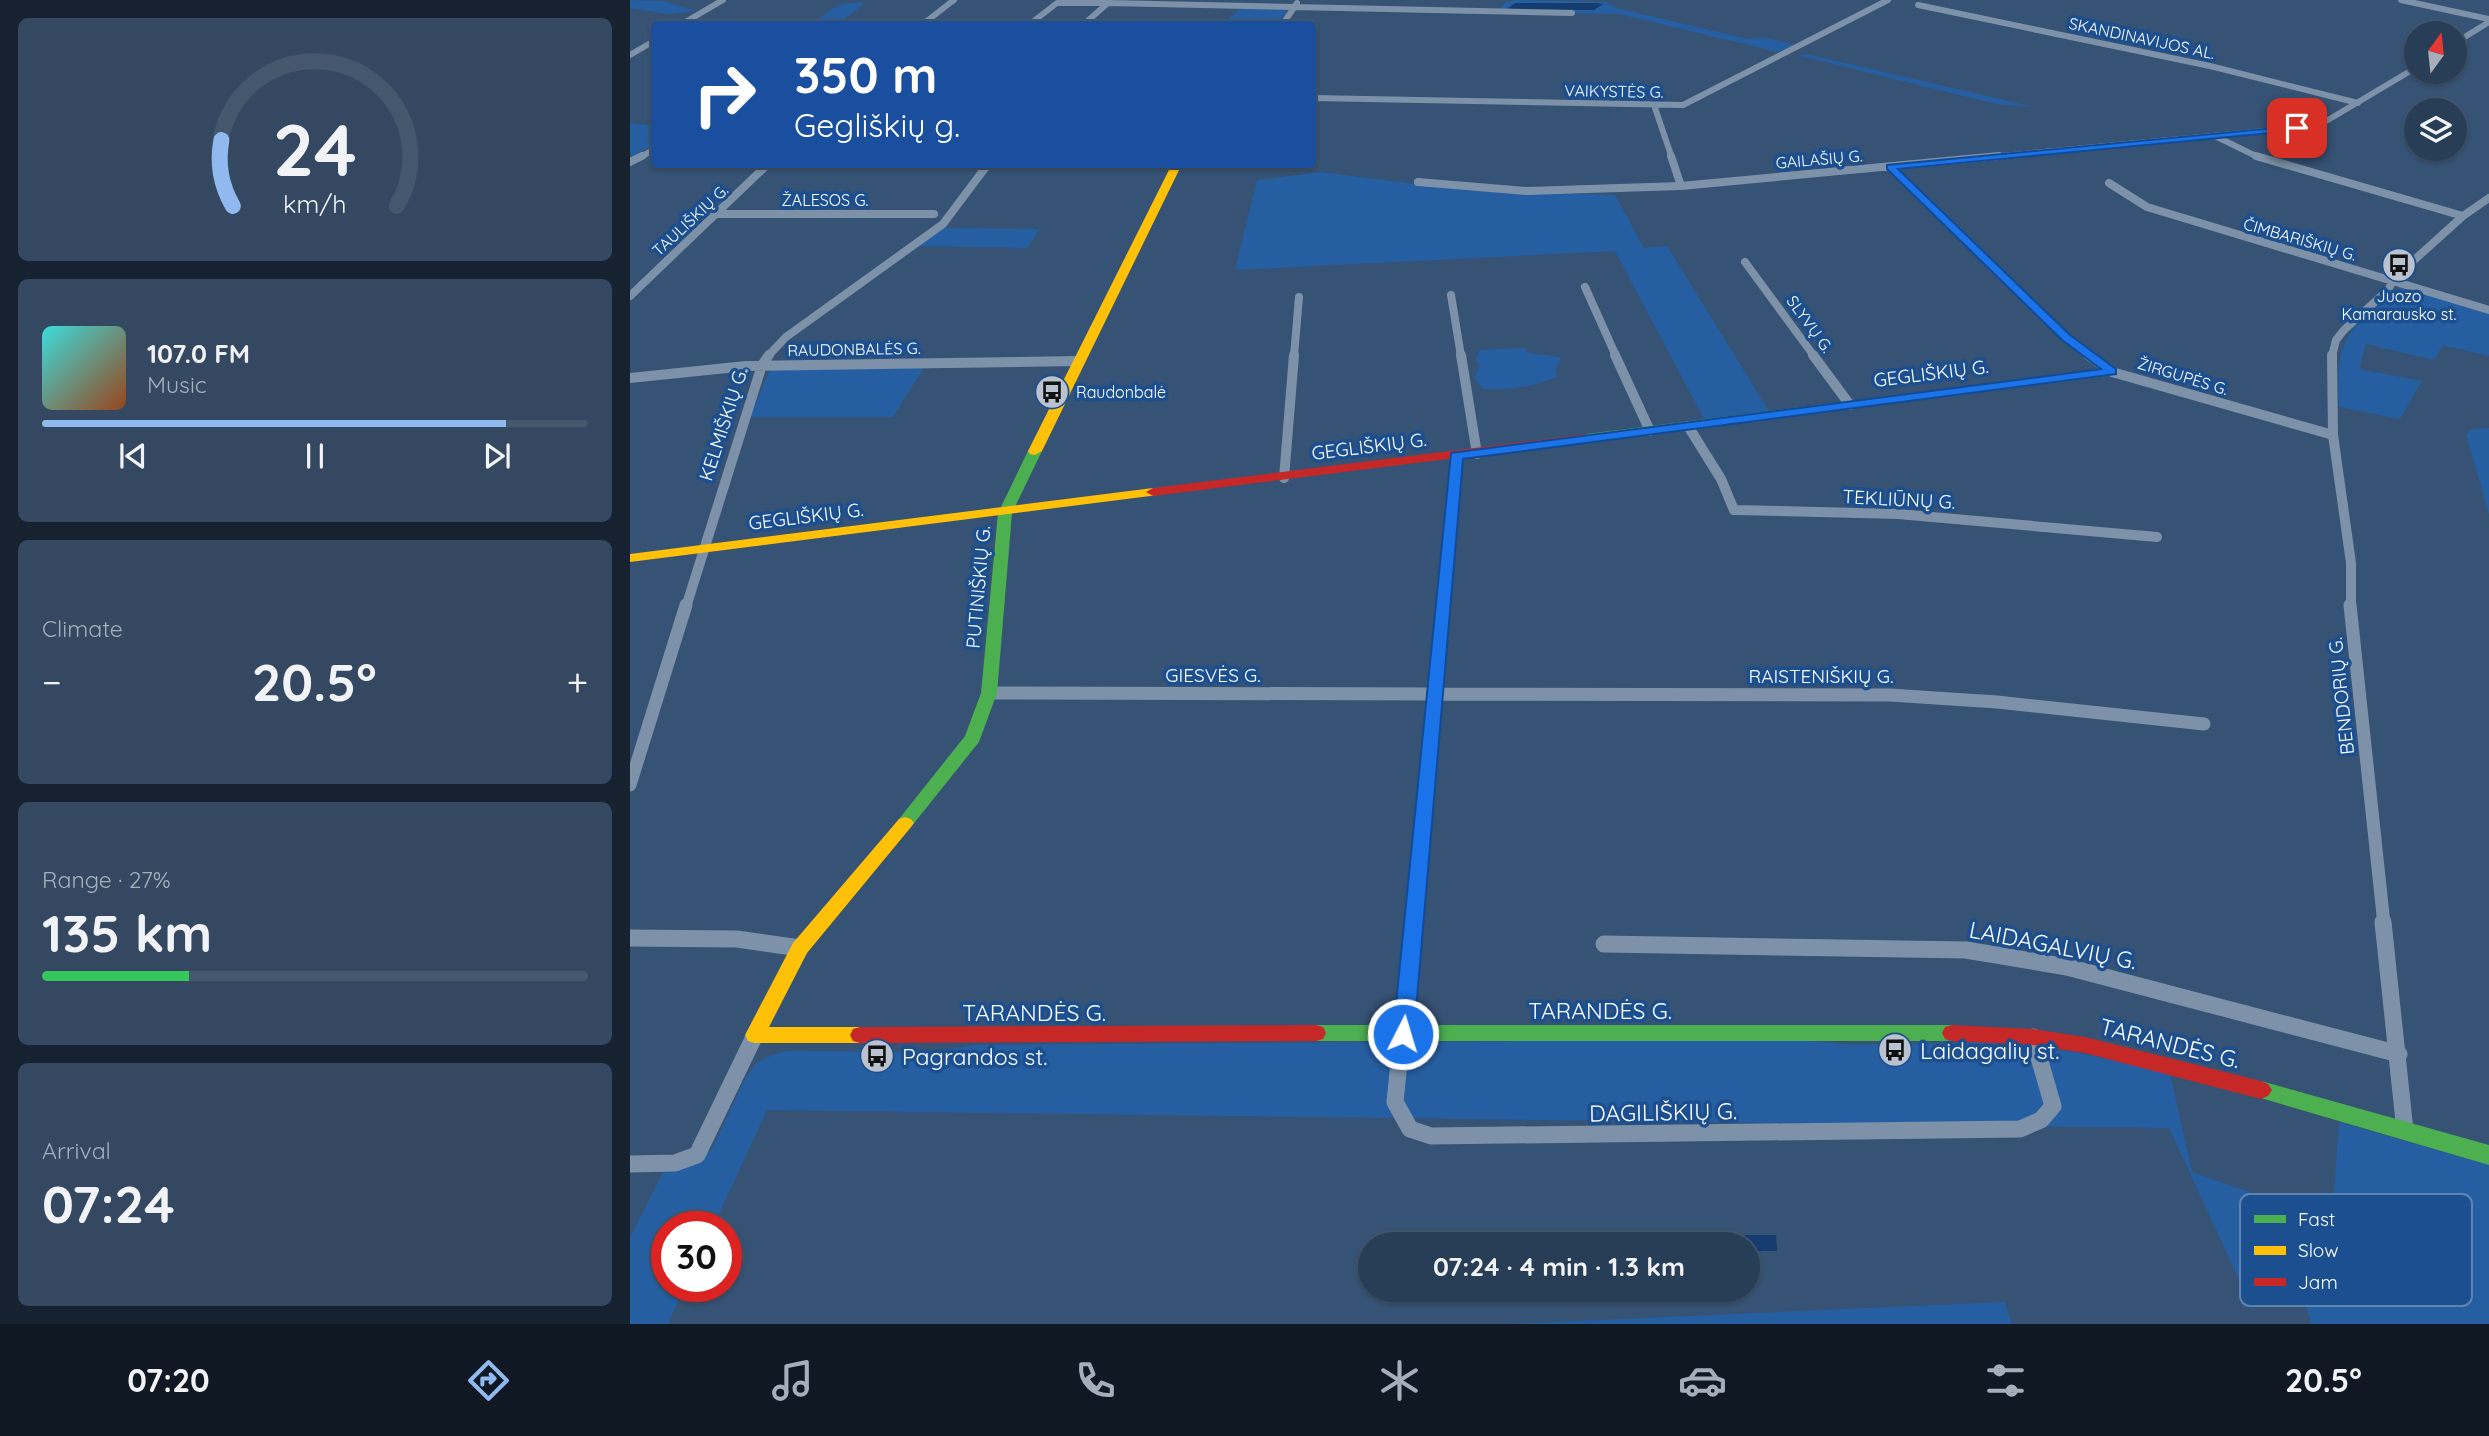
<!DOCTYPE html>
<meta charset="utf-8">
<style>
body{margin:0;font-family:Quicksand,sans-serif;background:#344961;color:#f1f3f6;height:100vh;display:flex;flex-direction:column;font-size:26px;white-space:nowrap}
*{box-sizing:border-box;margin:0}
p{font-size:23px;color:#a5aeba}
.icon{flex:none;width:38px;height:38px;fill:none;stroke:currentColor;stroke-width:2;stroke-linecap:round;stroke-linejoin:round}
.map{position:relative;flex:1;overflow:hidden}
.side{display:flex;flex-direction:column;gap:18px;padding:18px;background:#162230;width:630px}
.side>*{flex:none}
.banner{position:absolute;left:21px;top:21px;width:665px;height:147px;border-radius:7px;box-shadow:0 2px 5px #0004,0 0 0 2px #44576d;background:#1a4fa0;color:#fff;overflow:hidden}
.needle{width:46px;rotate:15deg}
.controls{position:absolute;left:1774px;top:21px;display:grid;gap:14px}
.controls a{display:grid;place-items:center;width:63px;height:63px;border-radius:50%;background:#283e57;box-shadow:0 2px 5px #0004,0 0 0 2px #44576d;font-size:35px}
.speed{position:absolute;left:21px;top:1211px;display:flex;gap:14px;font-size:35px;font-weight:700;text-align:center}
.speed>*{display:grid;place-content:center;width:91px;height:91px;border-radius:50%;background:#283e57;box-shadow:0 2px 5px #0004,0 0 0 2px #44576d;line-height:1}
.speed .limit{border:10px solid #d22;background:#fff;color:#111}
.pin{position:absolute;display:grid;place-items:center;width:60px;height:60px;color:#fff;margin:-30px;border-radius:14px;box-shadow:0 4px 10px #0006}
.me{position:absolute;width:77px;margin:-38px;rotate:5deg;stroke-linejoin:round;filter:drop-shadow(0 0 5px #0008)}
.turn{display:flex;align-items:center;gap:24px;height:147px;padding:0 28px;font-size:32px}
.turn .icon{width:91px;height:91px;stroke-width:2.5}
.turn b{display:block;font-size:49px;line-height:60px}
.big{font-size:52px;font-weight:800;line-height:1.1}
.side .card{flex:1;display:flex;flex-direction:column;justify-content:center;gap:10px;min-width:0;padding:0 24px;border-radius:10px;background:#344961}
.side .dial{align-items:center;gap:0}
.dial svg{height:182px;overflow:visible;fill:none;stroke:#44576d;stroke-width:7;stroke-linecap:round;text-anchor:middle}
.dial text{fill:#f1f3f6;stroke:none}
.song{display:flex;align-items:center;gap:21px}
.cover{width:84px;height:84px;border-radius:10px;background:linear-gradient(135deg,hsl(180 70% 55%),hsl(20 70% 35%))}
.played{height:7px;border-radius:4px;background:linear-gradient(90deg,#90b9f0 85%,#44576d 85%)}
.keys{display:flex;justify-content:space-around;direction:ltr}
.heat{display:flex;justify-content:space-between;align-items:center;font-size:38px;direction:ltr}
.charge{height:10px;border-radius:5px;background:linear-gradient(90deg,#34c759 27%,#44576d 0)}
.trip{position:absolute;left:728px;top:1232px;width:402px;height:70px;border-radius:35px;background:#283e57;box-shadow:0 2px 5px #0004,0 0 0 2px #44576d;font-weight:800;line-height:70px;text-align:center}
.tab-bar{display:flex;height:112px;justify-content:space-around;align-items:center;background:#101923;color:#a5aeba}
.tab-bar .icon{width:49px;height:49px}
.tab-bar .active{color:#90b9f0}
.tab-bar b{font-size:32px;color:#f1f3f6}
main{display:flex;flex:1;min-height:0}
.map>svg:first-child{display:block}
.green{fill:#265fa1}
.water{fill:#153c6e}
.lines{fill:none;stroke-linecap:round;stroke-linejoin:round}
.street-far4{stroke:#7d92a8;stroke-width:6}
.street-far3{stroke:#7d92a8;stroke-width:8}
.street-far2{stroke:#7d92a8;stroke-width:10}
.street-far1{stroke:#7d92a8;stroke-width:13}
.street{stroke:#7d92a8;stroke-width:17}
.fast{fill:#4caf50;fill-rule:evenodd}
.slow{fill:#ffc107;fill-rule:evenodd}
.jam{fill:#c62828;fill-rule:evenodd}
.route{fill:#1a73e8;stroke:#114b97;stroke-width:2}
.labels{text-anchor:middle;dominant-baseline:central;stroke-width:7;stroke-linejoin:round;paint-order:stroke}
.far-street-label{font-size:16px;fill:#fff;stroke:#1b4f8f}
.far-poi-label{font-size:16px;fill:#fff;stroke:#1b4f8f}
.street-label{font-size:19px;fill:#fff;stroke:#1b4f8f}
.near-street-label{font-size:23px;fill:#fff;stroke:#1b4f8f}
.near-poi-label{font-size:23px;fill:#fff;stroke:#1b4f8f;text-anchor:start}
.key{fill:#1b4f8f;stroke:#5f84b1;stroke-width:2}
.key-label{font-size:19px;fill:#fff}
</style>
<main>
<section class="side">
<div class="card dial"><svg viewBox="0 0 100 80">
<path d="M14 69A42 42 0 1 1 86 69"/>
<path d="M14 69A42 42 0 0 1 9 40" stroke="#90b9f0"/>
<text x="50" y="56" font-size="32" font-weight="700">24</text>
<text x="50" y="72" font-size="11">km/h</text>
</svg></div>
<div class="card">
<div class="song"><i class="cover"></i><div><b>107.0 FM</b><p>Music</p></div></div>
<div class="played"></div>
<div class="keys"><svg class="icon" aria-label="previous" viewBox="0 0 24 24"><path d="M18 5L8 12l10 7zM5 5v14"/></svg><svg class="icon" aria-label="pause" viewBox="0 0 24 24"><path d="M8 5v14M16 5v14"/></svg><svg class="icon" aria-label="next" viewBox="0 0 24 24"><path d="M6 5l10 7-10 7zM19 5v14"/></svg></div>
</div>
<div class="card"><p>Climate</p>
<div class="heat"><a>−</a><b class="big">20.5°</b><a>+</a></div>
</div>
<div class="card"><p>Range · 27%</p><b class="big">135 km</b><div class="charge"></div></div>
<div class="card"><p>Arrival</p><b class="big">07:24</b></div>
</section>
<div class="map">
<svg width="1859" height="1324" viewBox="0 0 1859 1324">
<rect width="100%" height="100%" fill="#365274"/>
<path class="green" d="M 0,0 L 33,1 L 66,11 L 39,14 L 0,8 Z
M 886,0 L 976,2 L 986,8 L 1118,39 L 1133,37 L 1165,45 L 1148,52 L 989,14 L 882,12 L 869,9 L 876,2 Z
M 228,2 L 234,4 L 207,24 L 181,24 L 208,5 Z
M 611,8 L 655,10 L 657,11 L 648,24 L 593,24 Z
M 1176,54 L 1404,107 L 1366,104 L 1167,55 Z
M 0,123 L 24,126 L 24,139 L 17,143 L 24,145 L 0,157 Z
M 691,172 L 841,191 L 985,195 L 1014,248 L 1037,246 L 1139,411 L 1074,419 L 985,251 L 605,270 L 627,180 Z
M 311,228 L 410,229 L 397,248 L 287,246 Z
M 1773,285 L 1859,312 L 1859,356 L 1813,345 L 1804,360 L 1736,344 L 1729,369 L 1792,381 L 1770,419 L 1709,407 C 1706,329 1718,333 1773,285 Z
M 894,348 L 899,353 L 931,357 L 925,371 L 929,376 C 905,387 880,390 853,389 L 844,378 L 850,365 L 846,359 L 850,350 Z
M 295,366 L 263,417 L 120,417 L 140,370 Z
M 1859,428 L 1859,515 L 1836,434 L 1843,429 Z
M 1162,1039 L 1222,1045 L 1362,1042 L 1445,1052 L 1540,1073 L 1562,1172 L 1702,1221 L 1709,1122 L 1859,1165 L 1859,1324 L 1681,1324 L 1672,1286 L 1613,1288 L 1539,1128 L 137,1110 L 83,1227 L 37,1227 L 37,1286 L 55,1286 L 38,1324 L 0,1324 L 0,1237 L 41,1157 L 81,1151 L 116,1077 L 127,1063 L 142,1055 L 157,1051 L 301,1052 L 345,1045 Z
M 1375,1302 L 1382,1324 L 881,1324 Z"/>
<path class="water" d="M 885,3 L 967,3 L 973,4 L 964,10 L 877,9 Z
M 1111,1235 L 1146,1235 L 1147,1251 L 1118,1251 L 1118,1244 L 1112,1244 Z"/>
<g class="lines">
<path class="street-far4" d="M 1771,0 L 1859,19
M 1288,5 L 1580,66 L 1728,103
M 52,24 L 93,0
M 293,24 L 324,0
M 400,24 L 427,3 L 478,3
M 454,24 L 478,3 L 942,13
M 653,24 L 667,3
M 1825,43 L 1859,22
M 0,55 L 24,41
M 682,98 L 1053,105 L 1258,0
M 1024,105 L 1042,158
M 1587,137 L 1630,158
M 8,158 L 22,151
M 1350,158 L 1667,128 L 1698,120 L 1787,67"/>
<path class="street-far3" d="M 1041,156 L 1051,186
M 1626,156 L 1833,216
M 0,162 L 12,156
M 1260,167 L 1436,338 L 1461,356
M 788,182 L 897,191 L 1051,186 L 1369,156
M 1479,183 L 1517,207 L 1859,310
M 86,214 L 304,214
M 1115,262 L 1184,356
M 955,287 L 986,356
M 821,295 L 831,356
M 0,296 L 138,164
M 138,356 L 156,337 L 313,224 L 358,164
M 664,356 L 669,297
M 1702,356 L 1706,340 L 1714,330 L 1759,289 L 1762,280 L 1833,216 L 1859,198"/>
<path class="street-far2" d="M 831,355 L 847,454
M 985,355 L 1020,431
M 1183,355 L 1220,405
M 1458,355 L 1482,372 L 1703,435
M 1702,355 L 1703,435 L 1721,563 L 1721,607
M 0,378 L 116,366 L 448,361
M 1058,426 L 1091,479 L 1104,510 L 1268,514 L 1527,537
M 654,478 L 664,355
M 56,607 L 132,365 L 139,355
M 813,607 L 826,456"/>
<path class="street-far1" d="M 1720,605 L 1754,924
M 359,693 L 1260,695 L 1367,702 L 1574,724
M 0,785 L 56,605
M 783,924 L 814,605"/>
<path class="street" d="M 783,922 L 765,1102 L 780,1129 L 801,1136 L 1390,1129 L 1411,1120 L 1423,1106 L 1403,1037
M 1753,922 L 1775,1131
M 0,938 L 107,939 L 170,948
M 974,944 L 1336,950 L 1437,967 L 1769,1054
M 0,1164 L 45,1163 L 67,1155 L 125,1035"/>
<path class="fast" d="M 1482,368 L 1486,369 L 1486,375 L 956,442 L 950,438 L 956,434 Z
M 405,447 L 412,451 L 382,513 L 367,693 L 349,742 L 281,827 L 269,827 L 266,823 L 269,819 L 335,736 L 351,693 L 368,513 L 398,451 Z
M 686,1025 L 1322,1025 L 1329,1027 L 1332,1033 L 1329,1039 L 1322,1041 L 686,1041 L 679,1039 L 676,1033 L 679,1027 Z
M 1631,1081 L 1859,1145 L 1859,1165 L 1624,1096 L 1620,1090 L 1624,1084 Z"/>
<path class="slow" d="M 542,164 L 552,164 L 412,451 L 405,455 L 400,454 L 398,451 Z
M 523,488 L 530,492 L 528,495 L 0,562 L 0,554 Z
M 275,817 L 281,819 L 284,823 L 281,827 L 177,953 L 139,1027 L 230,1027 L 237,1029 L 240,1035 L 237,1041 L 230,1043 L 125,1043 L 118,1041 L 115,1035 L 163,943 L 269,819 Z"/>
<path class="jam" d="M 956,434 L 962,438 L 961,441 L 523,496 L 516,492 L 523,488 Z
M 686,1025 L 693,1027 L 696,1033 L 693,1039 L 686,1041 L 230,1043 L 223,1041 L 220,1035 L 223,1029 L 230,1027 Z
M 1322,1025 L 1403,1029 L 1455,1037 L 1631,1081 L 1638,1084 L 1642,1090 L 1638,1096 L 1631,1099 L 1455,1053 L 1403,1045 L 1322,1041 L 1315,1039 L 1312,1033 L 1315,1027 Z"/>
</g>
<path class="route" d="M 1667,126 L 1670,130 L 1268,169 L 1440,335 L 1486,369 L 1486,374 L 833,459 L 784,1034 L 781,1040 L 773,1042 L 766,1040 L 763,1034 L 821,453 L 1471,369 L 1432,340 L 1257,169 L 1257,165 Z"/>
<defs>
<g id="bus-disc" transform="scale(1.75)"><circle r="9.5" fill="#b9c2ce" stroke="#1b4f8f"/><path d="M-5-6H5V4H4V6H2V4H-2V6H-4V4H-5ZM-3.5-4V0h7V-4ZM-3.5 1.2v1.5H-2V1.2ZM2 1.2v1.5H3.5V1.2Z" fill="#111"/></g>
</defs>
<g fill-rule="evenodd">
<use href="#bus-disc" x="1769" y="265"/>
<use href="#bus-disc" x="422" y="392"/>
<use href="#bus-disc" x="1265" y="1050"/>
<use href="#bus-disc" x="247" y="1056"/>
</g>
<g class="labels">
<g class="far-street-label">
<text transform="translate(1512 38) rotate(12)">SKANDINAVIJOS AL.</text>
<text transform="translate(984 91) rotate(1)">VAIKYSTĖS G.</text>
<text transform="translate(1189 159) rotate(-5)">GAILAŠIŲ G.</text>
<text x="195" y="200">ŽALESOS G.</text>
<text transform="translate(60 220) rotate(-43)">TAULIŠKIŲ G.</text>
<text transform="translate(1670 239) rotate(16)">ČIMBARIŠKIŲ G.</text>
<text transform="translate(1180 324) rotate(54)">SLYVŲ G.</text>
<text transform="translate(224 349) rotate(-1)">RAUDONBALĖS G.</text>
<text transform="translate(1553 376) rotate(17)">ŽIRGUPĖS G.</text>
</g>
<g class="far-poi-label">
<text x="1769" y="296">Juozo<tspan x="1769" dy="18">Kamarausko st.</tspan></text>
<text x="446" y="392" text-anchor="start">Raudonbalė</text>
</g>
<g class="street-label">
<text transform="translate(1301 373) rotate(-7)">GEGLIŠKIŲ G.</text>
<text transform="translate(93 424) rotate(-72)">KELMIŠKIŲ G.</text>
<text transform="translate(739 446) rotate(-7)">GEGLIŠKIŲ G.</text>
<text transform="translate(1269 499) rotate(3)">TEKLIŪNŲ G.</text>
<text transform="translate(176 516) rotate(-7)">GEGLIŠKIŲ G.</text>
<text transform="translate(348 587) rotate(-85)">PUTINIŠKIŲ G.</text>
<text x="583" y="675">GIESVĖS G.</text>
<text x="1191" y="676">RAISTENIŠKIŲ G.</text>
<text transform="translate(1711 696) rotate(-96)">BENDORIŲ G.</text>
</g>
<g class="near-street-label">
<text transform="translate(1423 945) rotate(11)">LAIDAGALVIŲ G.</text>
<text x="970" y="1010">TARANDĖS G.</text>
<text x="404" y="1012">TARANDĖS G.</text>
<text transform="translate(1540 1043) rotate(14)">TARANDĖS G.</text>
<text transform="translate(1033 1112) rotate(-1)">DAGILIŠKIŲ G.</text>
</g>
<g class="near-poi-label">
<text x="1290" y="1050">Laidagalių st.</text>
<text x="272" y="1056">Pagrandos st.</text>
</g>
</g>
<rect x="1610" y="1194" width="232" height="112" rx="10" class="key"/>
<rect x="1624" y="1215" width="32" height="8" fill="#4caf50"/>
<rect x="1624" y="1246" width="32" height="9" fill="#ffc107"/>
<rect x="1624" y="1278" width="32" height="8" fill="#c62828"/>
<g class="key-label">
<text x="1668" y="1226">Fast</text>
<text x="1668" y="1257">Slow</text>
<text x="1668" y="1289">Jam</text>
</g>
</svg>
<div class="controls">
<a><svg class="needle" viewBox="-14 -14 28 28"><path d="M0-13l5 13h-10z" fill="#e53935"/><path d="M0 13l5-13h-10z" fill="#a5aeba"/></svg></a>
<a><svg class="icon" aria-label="layers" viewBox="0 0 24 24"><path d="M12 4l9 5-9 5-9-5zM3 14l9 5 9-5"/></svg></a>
</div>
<div class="speed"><div class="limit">30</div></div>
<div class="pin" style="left:1667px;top:128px;background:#d93025"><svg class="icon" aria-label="arrive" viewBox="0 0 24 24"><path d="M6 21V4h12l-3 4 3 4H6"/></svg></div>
<svg class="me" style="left:773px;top:1034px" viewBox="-20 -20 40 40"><circle r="17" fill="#1a73e8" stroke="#fff" stroke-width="3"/><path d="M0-11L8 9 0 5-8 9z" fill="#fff"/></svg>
<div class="trip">07:24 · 4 min · 1.3 km</div>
<div class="banner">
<div class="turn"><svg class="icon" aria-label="right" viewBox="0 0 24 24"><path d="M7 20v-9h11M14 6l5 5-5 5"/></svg><div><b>350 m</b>Gegliškių g.</div></div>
</div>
</div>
</main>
<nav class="tab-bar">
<b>07:20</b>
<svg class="icon active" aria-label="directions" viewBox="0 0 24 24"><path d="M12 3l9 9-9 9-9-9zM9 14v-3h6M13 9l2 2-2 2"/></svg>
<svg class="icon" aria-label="music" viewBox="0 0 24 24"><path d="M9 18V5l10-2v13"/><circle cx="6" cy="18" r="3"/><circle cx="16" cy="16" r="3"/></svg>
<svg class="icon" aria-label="phone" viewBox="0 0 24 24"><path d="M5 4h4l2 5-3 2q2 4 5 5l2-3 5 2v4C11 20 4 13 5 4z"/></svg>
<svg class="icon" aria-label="climate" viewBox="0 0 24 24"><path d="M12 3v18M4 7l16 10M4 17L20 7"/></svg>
<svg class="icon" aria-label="car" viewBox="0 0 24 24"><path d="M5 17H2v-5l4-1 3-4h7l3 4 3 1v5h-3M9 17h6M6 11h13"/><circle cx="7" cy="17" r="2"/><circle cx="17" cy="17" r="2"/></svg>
<svg class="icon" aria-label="filters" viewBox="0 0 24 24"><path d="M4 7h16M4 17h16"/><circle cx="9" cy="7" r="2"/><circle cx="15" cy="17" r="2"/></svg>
<b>20.5°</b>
</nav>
